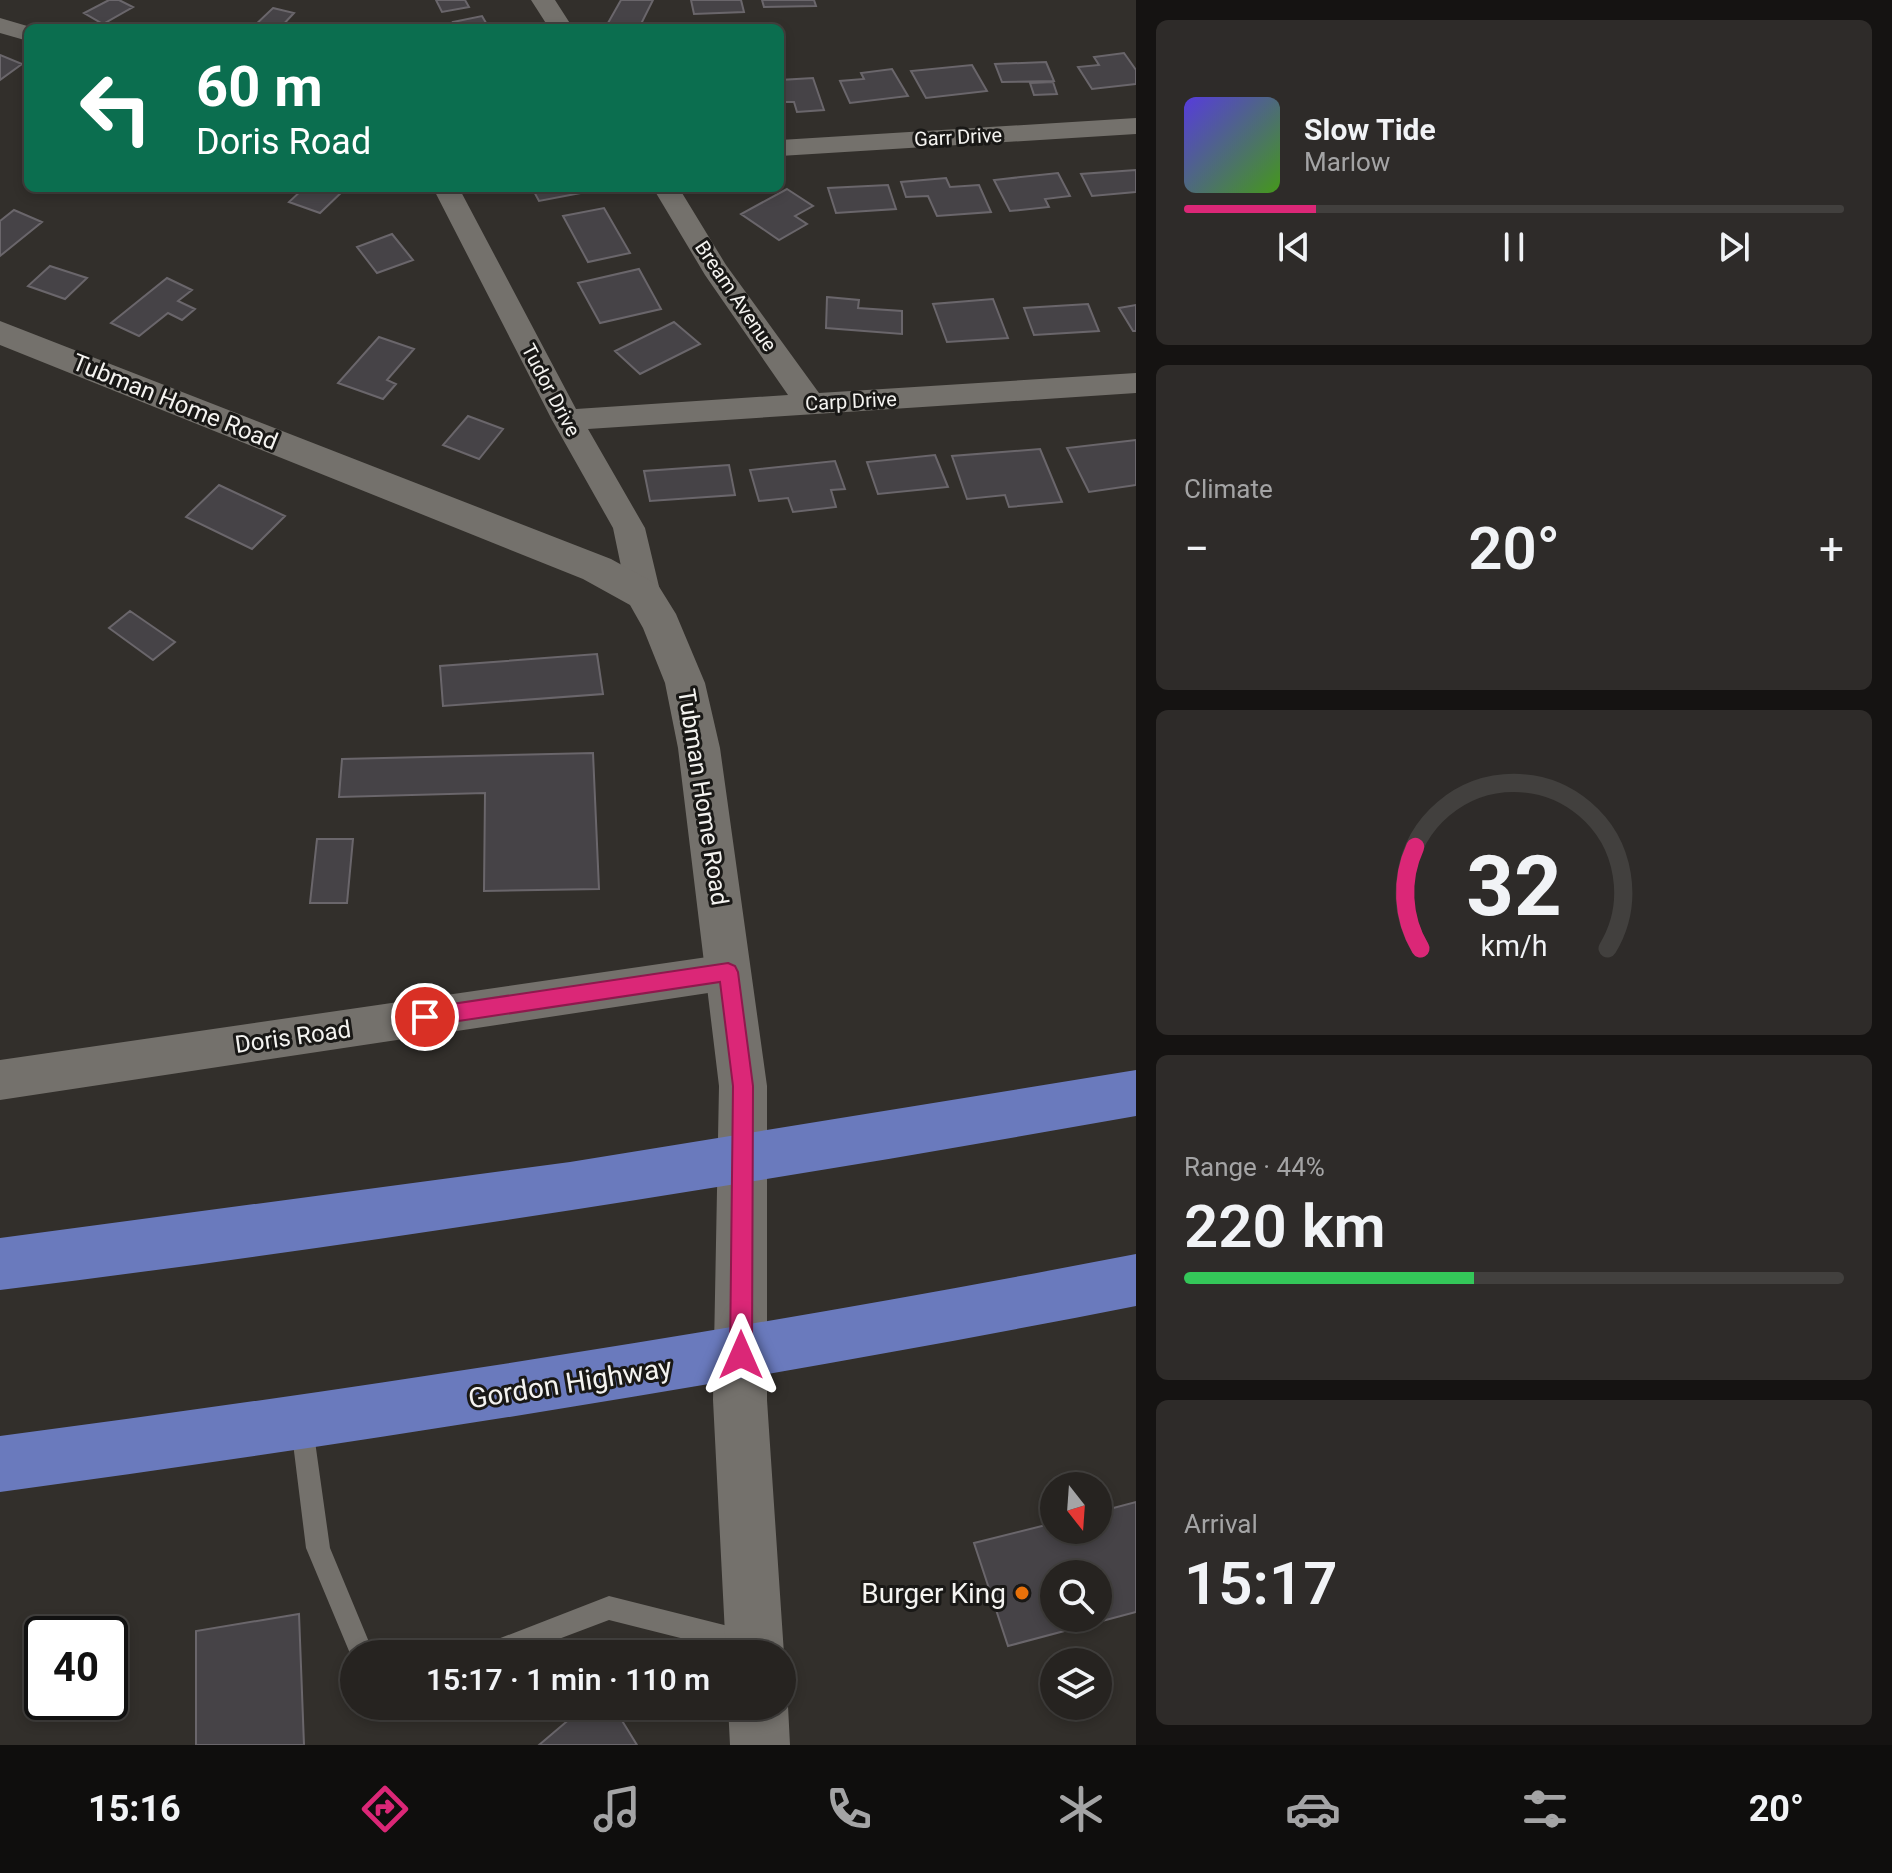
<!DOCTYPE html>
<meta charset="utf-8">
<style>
body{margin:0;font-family:Roboto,sans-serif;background:#2e2b29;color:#f1f3f6;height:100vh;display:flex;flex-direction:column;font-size:30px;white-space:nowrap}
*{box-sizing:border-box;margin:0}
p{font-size:26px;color:#a4a4a5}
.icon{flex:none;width:44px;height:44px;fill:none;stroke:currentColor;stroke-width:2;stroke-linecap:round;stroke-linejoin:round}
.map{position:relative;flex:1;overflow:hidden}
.details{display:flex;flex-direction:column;gap:20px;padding:20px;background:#151312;width:756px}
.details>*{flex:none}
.top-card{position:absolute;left:24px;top:24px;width:760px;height:168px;border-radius:12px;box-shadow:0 4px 12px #0003,0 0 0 2px #42403e;background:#0b6e4f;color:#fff;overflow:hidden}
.needle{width:52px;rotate:163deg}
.fabs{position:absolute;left:1040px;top:1472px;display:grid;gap:16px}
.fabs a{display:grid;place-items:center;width:72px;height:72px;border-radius:50%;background:#262320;box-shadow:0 4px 12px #0003,0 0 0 2px #42403e;font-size:40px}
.speed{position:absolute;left:24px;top:1616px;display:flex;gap:16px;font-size:40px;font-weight:700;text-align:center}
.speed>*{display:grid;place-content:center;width:104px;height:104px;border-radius:50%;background:#262320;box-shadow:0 4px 12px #0003,0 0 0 2px #42403e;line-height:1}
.speed .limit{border:4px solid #111;border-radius:12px;background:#fff;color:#111}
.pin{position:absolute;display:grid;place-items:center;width:68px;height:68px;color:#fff;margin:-34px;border:4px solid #fff;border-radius:50%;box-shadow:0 2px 8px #0007}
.me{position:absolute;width:88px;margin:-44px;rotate:0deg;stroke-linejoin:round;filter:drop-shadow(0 0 6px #0008)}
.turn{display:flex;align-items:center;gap:28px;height:168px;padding:0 40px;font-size:36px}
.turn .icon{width:104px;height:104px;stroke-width:2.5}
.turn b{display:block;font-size:56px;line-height:68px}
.big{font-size:60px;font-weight:600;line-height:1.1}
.details .card{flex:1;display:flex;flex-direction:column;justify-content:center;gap:12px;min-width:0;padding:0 28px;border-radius:12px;background:#2e2b29}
.details .dial{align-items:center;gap:0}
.dial svg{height:208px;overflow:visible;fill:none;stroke:#42403e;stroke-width:7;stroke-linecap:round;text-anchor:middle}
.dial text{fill:#f1f3f6;stroke:none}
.song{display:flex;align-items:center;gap:24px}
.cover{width:96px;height:96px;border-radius:12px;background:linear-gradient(135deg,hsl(250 70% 55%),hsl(100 70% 35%))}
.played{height:8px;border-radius:4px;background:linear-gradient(90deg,#db2777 20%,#42403e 20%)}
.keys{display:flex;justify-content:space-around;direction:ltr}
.heat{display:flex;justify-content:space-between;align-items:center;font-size:44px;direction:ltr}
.charge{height:12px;border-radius:6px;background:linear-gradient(90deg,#34c759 44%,#42403e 0)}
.trip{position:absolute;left:340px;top:1640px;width:456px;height:80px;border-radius:40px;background:#262320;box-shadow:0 4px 12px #0003,0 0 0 2px #42403e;font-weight:600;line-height:80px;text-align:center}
.dock{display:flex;height:128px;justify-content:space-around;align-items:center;background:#0f0e0d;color:#a4a4a5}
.dock .icon{width:56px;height:56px}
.dock .on{color:#db2777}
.dock b{font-size:36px;color:#f1f3f6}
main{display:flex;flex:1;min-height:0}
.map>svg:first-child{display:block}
.building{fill:#464347;stroke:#6a666b;stroke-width:2;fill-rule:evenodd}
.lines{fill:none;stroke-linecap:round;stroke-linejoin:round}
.service{fill:#74716c;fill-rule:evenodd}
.minor{fill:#74716c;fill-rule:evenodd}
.tertiary{fill:#74716c;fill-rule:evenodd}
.trunk{fill:#6a7abd;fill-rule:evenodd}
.route{fill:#db2777;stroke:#8e194d;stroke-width:2}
.food-dot{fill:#e8710a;stroke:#191816;stroke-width:3}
.labels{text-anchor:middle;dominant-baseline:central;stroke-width:6;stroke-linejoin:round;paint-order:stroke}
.far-street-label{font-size:20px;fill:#f4f3f0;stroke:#191816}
.street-label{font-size:24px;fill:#f4f3f0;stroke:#191816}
.near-street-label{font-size:28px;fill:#f4f3f0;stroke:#191816}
.near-poi-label{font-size:28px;fill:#f4f3f0;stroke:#191816;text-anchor:end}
</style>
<main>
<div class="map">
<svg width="1136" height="1745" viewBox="0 0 1136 1745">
<rect width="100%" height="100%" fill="#322f2b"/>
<path class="building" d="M 109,0 L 119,0 L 133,7 L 103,24 L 84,13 Z
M 436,0 L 465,0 L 469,7 L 442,12 Z
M 621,0 L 653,0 L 639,28 L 608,23 Z
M 691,0 L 741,0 L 744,12 L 694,14 Z
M 762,0 L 814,0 L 816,6 L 764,7 Z
M 273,8 L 294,13 L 280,28 L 252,28 Z
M 482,16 L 489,28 L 456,28 L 453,22 Z
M 1124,53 L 1136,70 L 1136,84 L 1092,89 L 1078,67 L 1099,65 L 1094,57 Z
M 0,55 L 22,64 L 0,80 Z
M 1046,62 L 1054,81 L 1002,82 L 995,64 Z
M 972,65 L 987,91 L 926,98 L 911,71 Z
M 892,69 L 908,96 L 850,103 L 840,81 L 864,79 L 861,73 Z
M 813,78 L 824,110 L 797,112 L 794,102 L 780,102 L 780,80 Z
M 1053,82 L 1057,94 L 1034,95 L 1030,83 Z
M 1136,170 L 1136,192 L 1092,196 L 1081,174 Z
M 1058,173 L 1070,196 L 1045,199 L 1049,207 L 1010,211 L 994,180 Z
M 946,178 L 950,187 L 979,185 L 991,212 L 937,216 L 928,196 L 906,197 L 901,182 Z
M 888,185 L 896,209 L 836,213 L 828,188 Z
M 304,188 L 346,188 L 320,213 L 289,202 Z
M 532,188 L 584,188 L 586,192 L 539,201 Z
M 787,189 L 813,206 L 795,216 L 807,224 L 779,240 L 741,214 Z
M 604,208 L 630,253 L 588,262 L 563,216 Z
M 14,210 L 42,222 L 0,256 L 0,221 Z
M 392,234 L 413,260 L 377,273 L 357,247 Z
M 50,266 L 87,278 L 65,299 L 28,286 Z
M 639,269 L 661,309 L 600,323 L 578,283 Z
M 167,278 L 192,290 L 178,301 L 195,309 L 182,320 L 168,313 L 139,336 L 111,323 Z
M 827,297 L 859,300 L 858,308 L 902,311 L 902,334 L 826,328 Z
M 993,299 L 1008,338 L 947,342 L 933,304 Z
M 1088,304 L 1099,331 L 1034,335 L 1024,308 Z
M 1136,305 L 1136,331 L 1133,331 L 1119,308 Z
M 674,322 L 700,344 L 640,374 L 615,351 Z
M 379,337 L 414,349 L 387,380 L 396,384 L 383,399 L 338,383 Z
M 468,416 L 503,429 L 479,459 L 443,445 Z
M 1136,440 L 1136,485 L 1089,492 L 1067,448 Z
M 1040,449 L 1062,502 L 1009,507 L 1005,495 L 967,499 L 952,456 Z
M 935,455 L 948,487 L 878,494 L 867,462 Z
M 835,461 L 845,489 L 831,490 L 836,507 L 793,512 L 788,498 L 759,501 L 750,470 Z
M 729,465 L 735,495 L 650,501 L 644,471 Z
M 219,485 L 285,516 L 252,549 L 186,517 Z
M 130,611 L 175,642 L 153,660 L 109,628 Z
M 597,654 L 603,694 L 443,706 L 440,666 Z
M 593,753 L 599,889 L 484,891 L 485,793 L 339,797 L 342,759 Z
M 317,839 L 353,839 L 347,903 L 310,903 Z
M 1136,1502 L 1136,1612 L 1008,1646 L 974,1543 L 1054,1523 L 1054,1530 L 1098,1530 L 1098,1512 ZM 1054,1574 L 1098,1574 L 1098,1618 L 1054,1618 Z
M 299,1614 L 304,1745 L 196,1745 L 196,1631 Z
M 585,1706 L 613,1706 L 637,1745 L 539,1745 Z"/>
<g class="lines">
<path class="service" d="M 302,1416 L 310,1419 L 313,1427 L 330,1548 L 374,1654 L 354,1654 L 354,1663 L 306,1548 L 291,1427 L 294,1419 Z
M 609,1596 L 748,1631 L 756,1635 L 760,1643 L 756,1651 L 744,1654 L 609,1620 L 519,1654 L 476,1654 L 480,1646 Z"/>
<path class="minor" d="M 531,0 L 555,0 L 573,28 L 549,28 Z
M 0,18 L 34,28 L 28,28 L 28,41 L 0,33 Z
M 1136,118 L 1136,134 L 780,156 L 780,140 Z
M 433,188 L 459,188 L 576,409 L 788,395 L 705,275 L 653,188 L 679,188 L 726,265 L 819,393 L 1136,373 L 1136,393 L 588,429 L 645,528 L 661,595 L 656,604 L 644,608 L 632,604 L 627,595 L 613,528 L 552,420 Z
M 728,954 L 742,959 L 748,972 L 742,985 L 728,990 L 0,1100 L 0,1060 Z"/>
<path class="tertiary" d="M 0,321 L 611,559 L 658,585 L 676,614 L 705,683 L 720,748 L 767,1086 L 767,1400 L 784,1654 L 782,1660 L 782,1654 L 726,1654 L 713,1400 L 719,1086 L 678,748 L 665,683 L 643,628 L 630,605 L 583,579 L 0,345 Z
M 782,1692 L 788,1706 L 790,1745 L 730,1745 L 728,1706 L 782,1706 Z"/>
<path class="trunk" d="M 1136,1070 L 1136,1116 C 759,1183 380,1243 0,1290 L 0,1238 L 570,1162 Z
M 1136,1254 L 1136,1306 C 759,1380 381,1440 0,1492 L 0,1436 C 380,1386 759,1327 1136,1254 Z"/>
</g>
<path class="route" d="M 728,963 L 735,966 L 738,972 L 753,1086 L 752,1355 L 749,1363 L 741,1366 L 734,1363 L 730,1355 L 733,1086 L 720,982 L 425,1026 L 418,1023 L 415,1017 L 418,1011 L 425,1008 Z"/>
<circle class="food-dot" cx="1022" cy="1593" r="8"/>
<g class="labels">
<g class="far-street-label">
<text transform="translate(958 137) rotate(-3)">Garr Drive</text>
<text transform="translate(736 296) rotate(56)">Bream Avenue</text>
<text transform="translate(551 390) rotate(62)">Tudor Drive</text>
<text transform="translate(851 401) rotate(-3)">Carp Drive</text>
</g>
<g class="street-label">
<text transform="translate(175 402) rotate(22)">Tubman Home Road</text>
<text transform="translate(703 797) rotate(81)">Tubman Home Road</text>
<text transform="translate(293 1037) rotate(-8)">Doris Road</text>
</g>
<g class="near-street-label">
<text transform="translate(570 1383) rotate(-9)">Gordon Highway</text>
</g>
<g class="near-poi-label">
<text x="1006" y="1593">Burger King</text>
</g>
</g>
</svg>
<div class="fabs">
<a><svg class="needle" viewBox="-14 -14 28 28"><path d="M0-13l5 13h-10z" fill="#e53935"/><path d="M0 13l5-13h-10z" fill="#a4a4a5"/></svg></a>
<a><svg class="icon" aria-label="search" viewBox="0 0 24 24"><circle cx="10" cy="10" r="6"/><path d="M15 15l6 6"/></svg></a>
<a><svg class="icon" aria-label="layers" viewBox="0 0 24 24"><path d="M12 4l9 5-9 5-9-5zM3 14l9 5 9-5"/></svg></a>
</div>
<div class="speed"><div class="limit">40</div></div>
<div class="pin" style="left:425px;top:1017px;background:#d93025"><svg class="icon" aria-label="arrive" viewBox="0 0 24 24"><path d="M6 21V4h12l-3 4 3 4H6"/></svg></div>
<svg class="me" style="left:741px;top:1355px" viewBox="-20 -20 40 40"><path d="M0-17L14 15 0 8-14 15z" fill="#db2777" stroke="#fff" stroke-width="4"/></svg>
<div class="trip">15:17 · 1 min · 110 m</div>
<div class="top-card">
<div class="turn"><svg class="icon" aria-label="left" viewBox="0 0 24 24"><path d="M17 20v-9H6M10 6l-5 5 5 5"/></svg><div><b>60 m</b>Doris Road</div></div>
</div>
</div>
<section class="details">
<div class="card">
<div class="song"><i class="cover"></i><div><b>Slow Tide</b><p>Marlow</p></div></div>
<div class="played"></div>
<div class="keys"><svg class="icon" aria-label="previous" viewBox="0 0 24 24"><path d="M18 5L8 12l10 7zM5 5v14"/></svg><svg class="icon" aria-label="pause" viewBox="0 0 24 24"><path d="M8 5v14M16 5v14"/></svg><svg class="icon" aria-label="next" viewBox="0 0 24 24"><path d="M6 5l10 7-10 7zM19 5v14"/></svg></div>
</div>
<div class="card"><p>Climate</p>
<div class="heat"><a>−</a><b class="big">20°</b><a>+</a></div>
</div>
<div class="card dial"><svg viewBox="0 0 100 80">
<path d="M14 69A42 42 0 1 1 86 69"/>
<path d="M14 69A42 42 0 0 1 12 30" stroke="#db2777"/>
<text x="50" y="56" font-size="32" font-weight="700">32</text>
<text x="50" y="72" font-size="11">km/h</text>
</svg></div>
<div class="card"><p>Range · 44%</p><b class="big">220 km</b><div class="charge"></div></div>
<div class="card"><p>Arrival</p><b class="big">15:17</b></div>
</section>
</main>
<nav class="dock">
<b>15:16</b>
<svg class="icon on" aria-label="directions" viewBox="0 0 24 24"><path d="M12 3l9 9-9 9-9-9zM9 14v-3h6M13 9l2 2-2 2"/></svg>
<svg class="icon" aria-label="music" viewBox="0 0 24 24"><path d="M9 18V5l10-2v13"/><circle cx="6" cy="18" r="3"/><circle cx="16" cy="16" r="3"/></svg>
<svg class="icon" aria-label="phone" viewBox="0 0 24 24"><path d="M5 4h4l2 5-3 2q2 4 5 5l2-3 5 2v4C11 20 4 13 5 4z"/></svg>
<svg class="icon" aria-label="climate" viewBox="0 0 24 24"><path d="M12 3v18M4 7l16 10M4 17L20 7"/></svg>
<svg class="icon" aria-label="car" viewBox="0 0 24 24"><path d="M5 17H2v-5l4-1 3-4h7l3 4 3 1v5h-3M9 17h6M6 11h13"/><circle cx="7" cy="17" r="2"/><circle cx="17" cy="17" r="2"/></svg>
<svg class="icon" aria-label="filters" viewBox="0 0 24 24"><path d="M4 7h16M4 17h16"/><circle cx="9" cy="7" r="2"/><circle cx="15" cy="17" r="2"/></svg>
<b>20°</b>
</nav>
